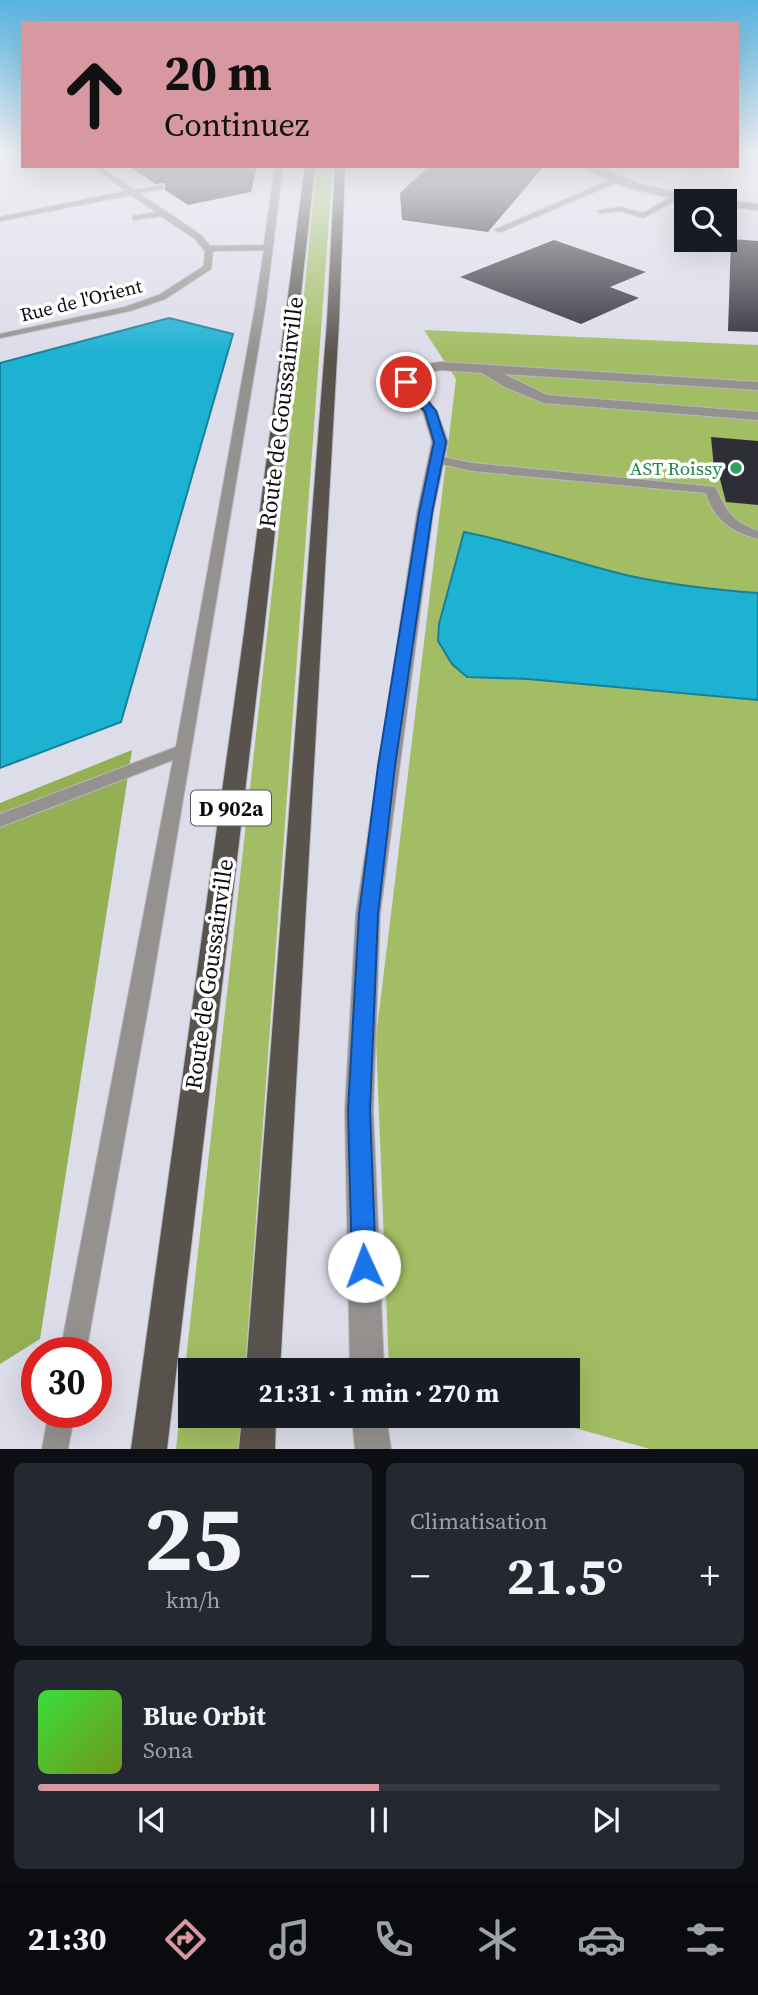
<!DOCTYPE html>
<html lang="fr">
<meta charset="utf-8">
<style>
body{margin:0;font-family:"Source Serif 4",serif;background:#242831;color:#f1f3f6;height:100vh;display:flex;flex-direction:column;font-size:26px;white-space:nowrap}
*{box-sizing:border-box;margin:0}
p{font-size:23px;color:#9ea1a6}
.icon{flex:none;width:38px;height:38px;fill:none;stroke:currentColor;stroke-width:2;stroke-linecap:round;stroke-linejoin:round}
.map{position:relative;height:1449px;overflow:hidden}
.side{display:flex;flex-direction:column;gap:14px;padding:14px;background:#0d0f14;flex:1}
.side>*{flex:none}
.top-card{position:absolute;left:21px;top:21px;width:718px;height:147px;border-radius:0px;box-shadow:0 7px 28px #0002;background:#d898a2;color:#111;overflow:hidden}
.fabs{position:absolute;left:674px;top:189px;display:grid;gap:14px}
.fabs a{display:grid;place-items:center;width:63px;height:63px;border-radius:0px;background:#171b24;box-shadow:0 7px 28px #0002;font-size:35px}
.speed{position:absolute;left:21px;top:1337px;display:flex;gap:14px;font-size:35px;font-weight:700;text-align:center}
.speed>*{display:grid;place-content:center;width:91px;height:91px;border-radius:50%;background:#171b24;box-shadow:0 7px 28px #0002;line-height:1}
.speed .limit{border:10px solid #d22;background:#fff;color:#111}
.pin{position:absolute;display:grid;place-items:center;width:60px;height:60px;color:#fff;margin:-30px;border:4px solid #fff;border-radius:50%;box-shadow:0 2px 7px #0007}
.me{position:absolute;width:77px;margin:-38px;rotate:358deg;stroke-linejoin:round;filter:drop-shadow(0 0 5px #0008)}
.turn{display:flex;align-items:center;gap:24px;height:147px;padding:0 28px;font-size:32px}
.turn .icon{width:91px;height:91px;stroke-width:2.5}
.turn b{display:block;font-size:49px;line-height:60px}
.big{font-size:52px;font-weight:700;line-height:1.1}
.side .card{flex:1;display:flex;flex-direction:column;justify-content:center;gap:10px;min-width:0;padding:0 24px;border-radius:10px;background:#242831}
.side .dial{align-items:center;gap:0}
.dial b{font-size:91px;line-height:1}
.song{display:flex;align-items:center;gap:21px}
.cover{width:84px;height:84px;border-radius:10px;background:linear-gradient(135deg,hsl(120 70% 55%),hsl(80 70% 35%))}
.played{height:7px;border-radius:4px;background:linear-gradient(90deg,#d898a2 50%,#363941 50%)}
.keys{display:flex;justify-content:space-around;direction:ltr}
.heat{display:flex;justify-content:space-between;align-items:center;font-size:38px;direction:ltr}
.side .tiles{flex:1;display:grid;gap:14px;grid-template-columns:1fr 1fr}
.card:last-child{grid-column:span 2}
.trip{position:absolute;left:178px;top:1358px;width:402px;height:70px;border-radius:0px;background:#171b24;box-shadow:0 7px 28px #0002;font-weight:700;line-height:70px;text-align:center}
.dock{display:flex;height:112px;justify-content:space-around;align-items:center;background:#090b0e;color:#9ea1a6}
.dock .icon{width:49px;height:49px}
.dock .active{color:#d898a2}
.dock b{font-size:32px;color:#f1f3f6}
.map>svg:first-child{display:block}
.green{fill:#a2bd63}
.forest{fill:#95af55}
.water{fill:#1db1d2;stroke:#188098;stroke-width:2}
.building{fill:#2d2e36}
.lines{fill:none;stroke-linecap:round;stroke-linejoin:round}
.lane-casing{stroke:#b6b7c2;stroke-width:2}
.street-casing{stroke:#b6b7c2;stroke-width:2}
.primary-casing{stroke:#b6b7c2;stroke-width:2}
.lane{fill:#95918e;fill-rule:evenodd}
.street{fill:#95918e;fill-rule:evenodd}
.primary{fill:#59534d;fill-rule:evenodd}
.route{fill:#1a73e8;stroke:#114b97;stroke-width:2}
.leisure-dot{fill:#2e9e5b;stroke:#fff;stroke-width:2.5}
.labels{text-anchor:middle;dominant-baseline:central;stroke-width:7;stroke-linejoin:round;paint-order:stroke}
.far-street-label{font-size:19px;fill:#0b0c0f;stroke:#fff}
.far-leisure-label{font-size:19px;fill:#27864d;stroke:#fff;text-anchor:end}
.shield{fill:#fff;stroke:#545557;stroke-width:2}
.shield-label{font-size:21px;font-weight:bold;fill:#0b0c0f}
.street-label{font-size:23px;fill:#0b0c0f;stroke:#fff}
</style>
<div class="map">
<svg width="758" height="1449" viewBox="0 0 758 1449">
<rect width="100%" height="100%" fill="#dcdde9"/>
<path class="green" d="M 316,166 L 333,166 L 245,1370 L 191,1370 L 191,1416 L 242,1416 L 240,1449 L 176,1449 L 299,350 Z
M 424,330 L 758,345 L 758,1449 L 650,1449 L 532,1416 L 569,1416 L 569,1370 L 389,1370 L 376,1037 L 456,379 Z"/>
<path class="forest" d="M 132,750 L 40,1339 L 0,1364 L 0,803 Z"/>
<path class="water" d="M 169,318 L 233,334 L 121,722 L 0,768 L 0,363 Z
M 464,532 C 521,543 574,563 630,576 C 673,585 715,590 758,593 L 758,700 L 528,679 L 467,677 L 452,664 L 438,641 L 439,624 Z"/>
<path class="building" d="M 129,166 L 257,166 L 251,192 L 188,205 L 165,190 L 165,183 L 155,184 Z
M 544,166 L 488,232 L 402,220 L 400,193 L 428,167 Z
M 731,239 L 758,241 L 758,332 L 728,331 Z
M 554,240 L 646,272 L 610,287 L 639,298 L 581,324 L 460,277 Z
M 711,437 L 758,441 L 758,505 L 726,502 L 720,479 L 715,479 Z"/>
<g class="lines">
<g class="lane-casing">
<path id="lane" d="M 91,166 L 99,166 L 134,190 L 163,185 L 163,189 L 139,193 L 201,235 L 210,246 L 264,245 L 275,166 L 283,166 L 265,308 L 151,991 L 86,1353 L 60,1353 L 173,760 L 0,827 L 0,814 L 176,747 L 255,308 L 264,250 L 213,251 L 211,269 L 165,299 L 130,311 L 0,338 L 0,334 L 125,307 L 159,295 L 204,266 L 205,251 L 195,239 L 161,216 L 133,220 L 133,216 L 156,212 L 131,195 L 0,221 L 0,217 L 126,191 Z
M 615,178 L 622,180 L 501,232 L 494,230 Z
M 676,194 L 683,196 L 644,218 L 620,211 L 601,213 L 597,211 L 620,207 L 643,213 Z
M 437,456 L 472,463 L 715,487 C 728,512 729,520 758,531 L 758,539 C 732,532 714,520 706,493 L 472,471 L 433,462 L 433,458 Z
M 49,1412 L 75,1412 L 68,1449 L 42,1449 Z"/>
</g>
<g class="street-casing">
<path id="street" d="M 581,166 L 595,166 L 639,184 L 714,201 C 678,203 611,187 581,166 Z
M 724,200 L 758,204 L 758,210 L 724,206 L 724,201 L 720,201 Z
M 441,362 L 758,382 L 758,390 L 504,374 L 547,395 L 758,412 L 758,420 L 544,403 L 507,388 L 482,373 L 441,370 L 422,373 L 414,382 L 437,411 L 448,442 L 433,513 L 380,914 L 373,1110 L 384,1370 L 350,1370 L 345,1110 L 356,914 L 417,513 L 432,442 L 423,412 L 399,382 L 413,366 Z
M 352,1416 L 386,1416 L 391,1449 L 355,1449 Z"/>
</g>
<g class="primary-casing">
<path id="primary" d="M 305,166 L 315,166 L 263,640 L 167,1449 L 131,1449 L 243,640 Z
M 335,166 L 345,166 L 339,321 L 280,1370 L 246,1370 L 327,321 Z
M 242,1416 L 276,1416 L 275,1449 L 239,1449 Z"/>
</g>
<use href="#lane" class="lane"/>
<use href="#street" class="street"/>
<use href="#primary" class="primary"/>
</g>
<linearGradient id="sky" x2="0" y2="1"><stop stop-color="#57b3df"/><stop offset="0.43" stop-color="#eff0f5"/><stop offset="1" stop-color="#eff0f5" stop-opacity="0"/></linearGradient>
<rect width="758" height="355" fill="url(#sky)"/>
<path class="route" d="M 406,379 L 410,380 L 436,411 L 446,442 L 432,513 L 395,766 L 378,914 L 370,1110 L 376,1266 L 373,1275 L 364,1278 L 355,1275 L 352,1266 L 348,1110 L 359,914 L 378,766 L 419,513 L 434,442 L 425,412 L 401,382 Z"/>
<circle class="leisure-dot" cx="736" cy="468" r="7"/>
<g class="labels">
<g class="far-street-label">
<text transform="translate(81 300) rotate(-14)">Rue de l'Orient</text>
</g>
<g class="far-leisure-label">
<text x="722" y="468">AST Roissy</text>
</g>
<rect class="shield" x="191" y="790.5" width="80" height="35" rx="5"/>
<g class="shield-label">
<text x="231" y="808">D 902a</text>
</g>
<g class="street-label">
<text transform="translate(281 412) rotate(-83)">Route de Goussainville</text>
<text transform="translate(209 974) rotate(-82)">Route de Goussainville</text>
</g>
</g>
</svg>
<div class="fabs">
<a><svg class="icon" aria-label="search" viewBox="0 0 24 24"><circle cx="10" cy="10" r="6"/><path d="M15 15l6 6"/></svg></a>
</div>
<div class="speed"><div class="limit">30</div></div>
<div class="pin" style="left:406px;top:382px;background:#d93025"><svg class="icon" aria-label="arrive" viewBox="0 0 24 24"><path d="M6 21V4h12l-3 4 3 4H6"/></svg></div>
<svg class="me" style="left:364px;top:1266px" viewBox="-20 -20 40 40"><circle r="19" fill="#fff"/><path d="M0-13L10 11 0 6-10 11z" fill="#1a73e8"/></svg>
<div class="trip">21:31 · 1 min · 270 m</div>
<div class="top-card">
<div class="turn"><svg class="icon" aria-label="ahead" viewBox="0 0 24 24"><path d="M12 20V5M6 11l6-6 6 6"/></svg><div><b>20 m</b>Continuez</div></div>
</div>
</div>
<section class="side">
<div class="tiles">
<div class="card dial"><b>25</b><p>km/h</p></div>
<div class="card"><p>Climatisation</p>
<div class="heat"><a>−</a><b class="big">21.5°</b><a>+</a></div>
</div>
<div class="card">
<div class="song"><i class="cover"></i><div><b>Blue Orbit</b><p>Sona</p></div></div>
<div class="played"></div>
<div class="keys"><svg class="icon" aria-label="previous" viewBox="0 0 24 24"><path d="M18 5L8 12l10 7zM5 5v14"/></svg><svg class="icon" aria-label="pause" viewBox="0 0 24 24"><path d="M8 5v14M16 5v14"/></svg><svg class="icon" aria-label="next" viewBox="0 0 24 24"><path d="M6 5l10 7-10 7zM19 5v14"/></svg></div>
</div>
</div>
</section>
<nav class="dock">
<b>21:30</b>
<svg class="icon active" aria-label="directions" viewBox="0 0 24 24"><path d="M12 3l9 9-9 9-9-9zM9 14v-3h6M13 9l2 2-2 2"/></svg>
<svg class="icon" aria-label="music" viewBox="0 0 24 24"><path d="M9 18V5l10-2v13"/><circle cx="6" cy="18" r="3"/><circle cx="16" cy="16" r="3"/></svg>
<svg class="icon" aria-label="phone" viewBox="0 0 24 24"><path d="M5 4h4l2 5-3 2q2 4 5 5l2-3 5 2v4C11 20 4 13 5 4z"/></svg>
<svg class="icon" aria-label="climate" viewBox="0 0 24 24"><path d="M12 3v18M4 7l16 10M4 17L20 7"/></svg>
<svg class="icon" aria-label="car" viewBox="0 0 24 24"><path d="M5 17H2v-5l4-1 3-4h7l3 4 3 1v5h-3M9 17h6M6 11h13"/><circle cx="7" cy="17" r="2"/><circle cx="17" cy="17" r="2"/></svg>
<svg class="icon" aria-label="filters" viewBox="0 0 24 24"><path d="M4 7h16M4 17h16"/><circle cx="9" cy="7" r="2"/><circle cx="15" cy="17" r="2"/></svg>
</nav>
